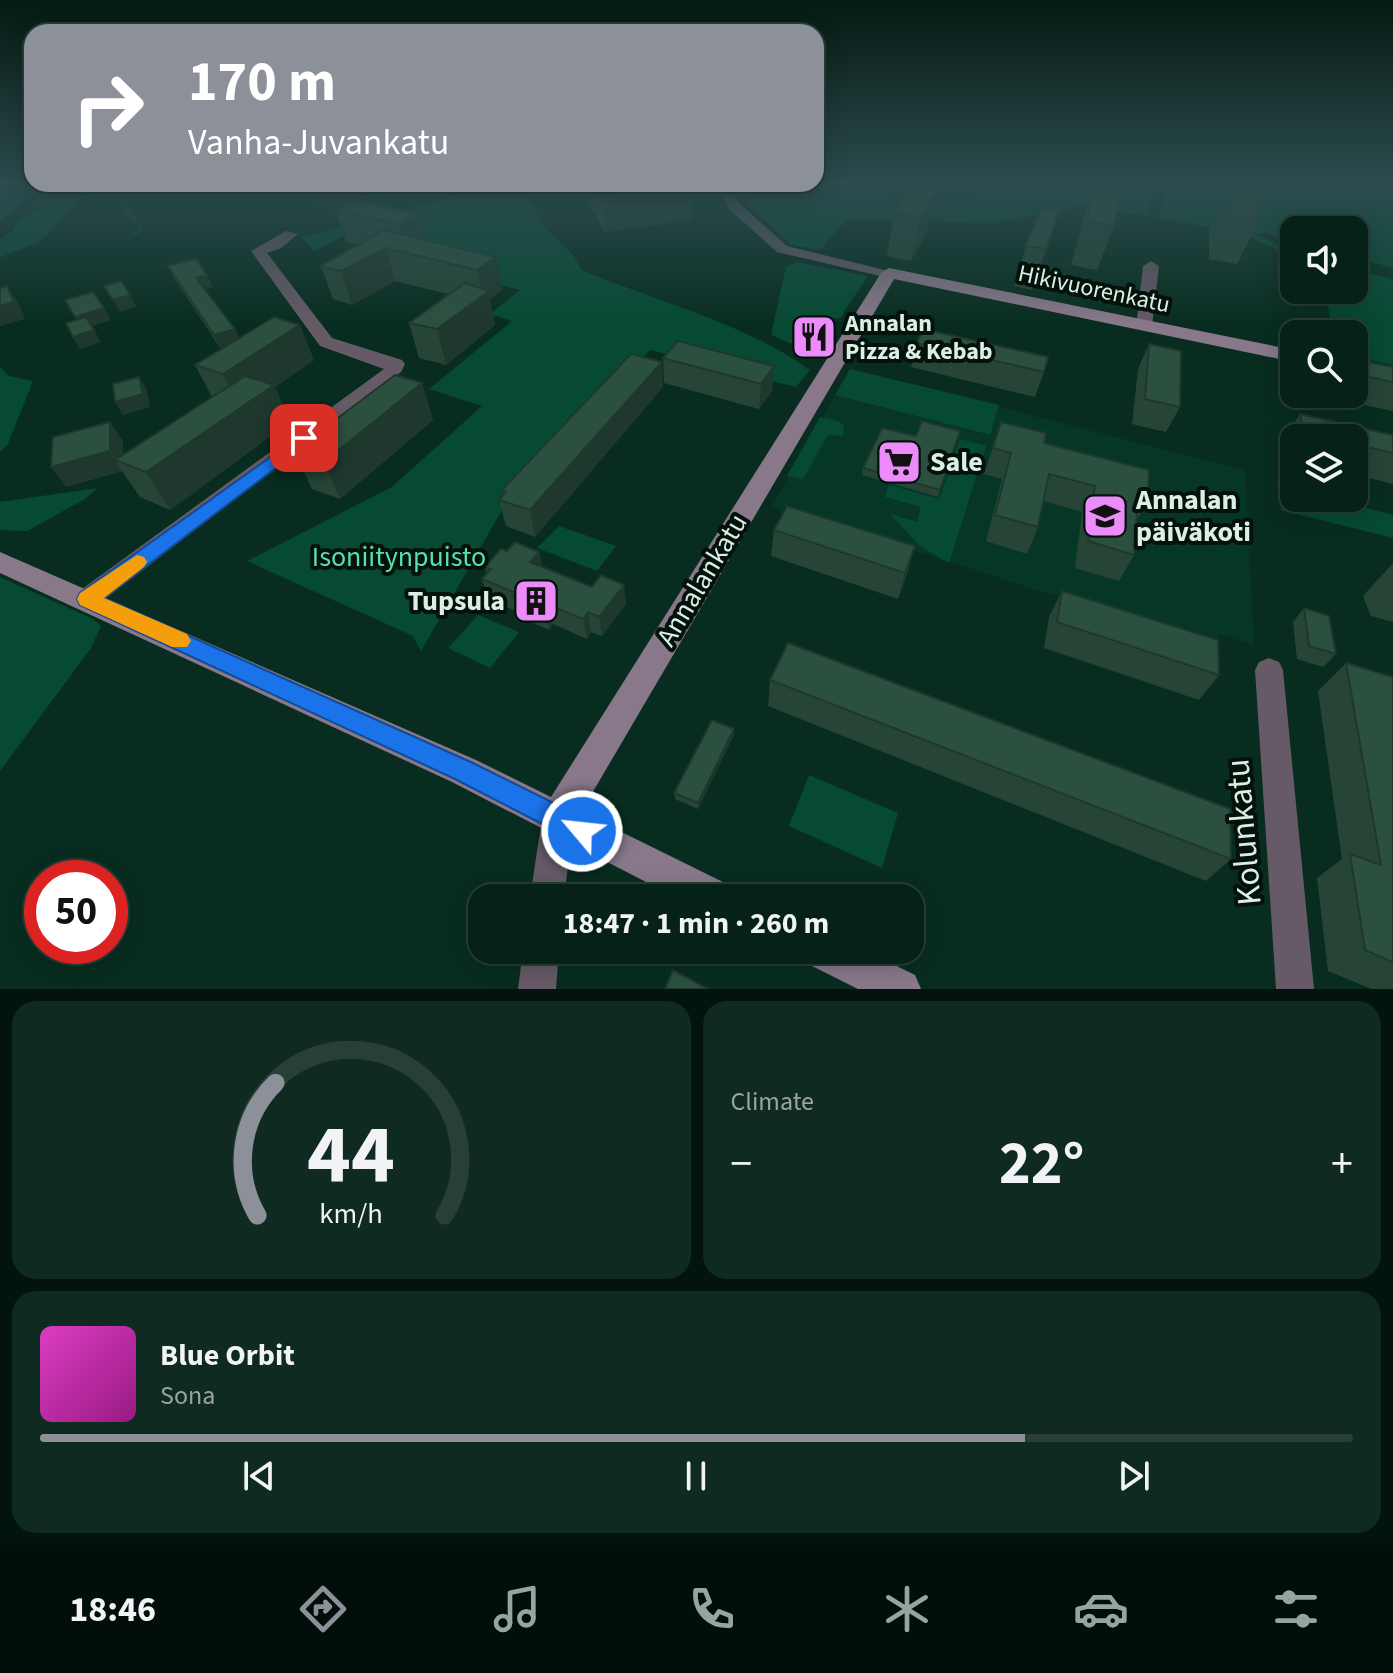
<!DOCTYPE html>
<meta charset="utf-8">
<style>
body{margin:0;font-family:"Source Sans 3",sans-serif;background:#0f2a21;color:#f1f3f6;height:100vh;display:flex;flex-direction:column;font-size:30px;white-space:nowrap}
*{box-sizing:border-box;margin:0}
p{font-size:26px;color:#98a4a2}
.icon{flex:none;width:44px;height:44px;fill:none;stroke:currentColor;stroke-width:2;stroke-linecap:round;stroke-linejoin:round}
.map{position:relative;height:989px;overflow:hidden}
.side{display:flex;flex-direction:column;gap:12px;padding:12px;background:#03130d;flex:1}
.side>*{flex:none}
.hud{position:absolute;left:24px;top:24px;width:800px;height:168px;border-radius:24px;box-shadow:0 4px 20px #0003,0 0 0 2px #273f37;background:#8c9099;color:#fff;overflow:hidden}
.tools{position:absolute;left:1280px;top:216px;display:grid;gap:16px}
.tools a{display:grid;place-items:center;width:88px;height:88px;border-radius:16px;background:#062218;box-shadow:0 4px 20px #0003,0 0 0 2px #273f37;font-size:40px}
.speed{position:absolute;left:24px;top:860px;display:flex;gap:16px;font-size:40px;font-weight:700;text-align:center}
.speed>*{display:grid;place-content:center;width:104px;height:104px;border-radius:50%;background:#062218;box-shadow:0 4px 20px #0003,0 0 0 2px #273f37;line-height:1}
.speed .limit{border:12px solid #d22;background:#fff;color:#111}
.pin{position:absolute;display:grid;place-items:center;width:68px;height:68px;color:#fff;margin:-34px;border-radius:16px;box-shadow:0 4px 12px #0006}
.me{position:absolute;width:88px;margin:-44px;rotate:298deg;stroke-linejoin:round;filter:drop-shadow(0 0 6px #0008)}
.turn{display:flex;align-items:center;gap:28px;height:168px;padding:0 32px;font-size:36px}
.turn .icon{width:104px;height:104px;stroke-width:2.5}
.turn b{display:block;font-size:56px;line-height:68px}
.big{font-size:60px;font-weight:700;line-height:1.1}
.side .tile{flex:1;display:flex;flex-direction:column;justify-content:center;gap:12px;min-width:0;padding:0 28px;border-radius:24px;background:#0f2a21}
.side .dial{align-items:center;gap:0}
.dial svg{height:208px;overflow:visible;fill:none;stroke:#273f37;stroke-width:7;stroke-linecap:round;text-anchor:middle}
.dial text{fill:#f1f3f6;stroke:none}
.song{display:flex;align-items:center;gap:24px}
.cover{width:96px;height:96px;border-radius:12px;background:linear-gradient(135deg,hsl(310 70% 55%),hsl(310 70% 35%))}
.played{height:8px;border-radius:4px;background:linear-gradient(90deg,#8c9099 75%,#273f37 75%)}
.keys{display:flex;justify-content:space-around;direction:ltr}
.heat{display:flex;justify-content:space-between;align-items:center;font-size:44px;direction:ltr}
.side .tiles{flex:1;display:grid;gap:12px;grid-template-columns:1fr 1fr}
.tile:last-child{grid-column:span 2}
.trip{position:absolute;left:468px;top:884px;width:456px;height:80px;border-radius:24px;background:#062218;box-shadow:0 4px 20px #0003,0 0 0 2px #273f37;font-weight:700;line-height:80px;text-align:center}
.menu{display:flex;height:128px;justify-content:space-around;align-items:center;background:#020e0a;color:#98a4a2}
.menu .icon{width:56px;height:56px}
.menu .selected{color:#8c9099}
.menu b{font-size:36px;color:#f1f3f6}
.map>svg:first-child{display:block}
.built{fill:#063726}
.green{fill:#064a34}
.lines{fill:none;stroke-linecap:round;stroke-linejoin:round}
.street{fill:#655a66;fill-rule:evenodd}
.secondary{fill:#88788a;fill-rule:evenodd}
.wall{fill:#264537}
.shaded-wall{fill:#1f382d}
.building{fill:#2c5040;stroke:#1f382d;stroke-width:2}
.route{fill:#1a73e8;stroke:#114b97;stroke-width:2}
.slow{fill:#f59e0b}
.labels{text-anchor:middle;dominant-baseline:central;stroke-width:8;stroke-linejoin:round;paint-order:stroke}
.far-street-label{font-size:24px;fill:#dbefe5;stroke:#05120c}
.far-poi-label{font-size:24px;font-weight:bold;fill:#dbefe5;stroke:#05120c;text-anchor:start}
.poi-label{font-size:28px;font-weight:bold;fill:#dbefe5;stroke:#05120c;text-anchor:start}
.park-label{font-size:28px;fill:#54e2ad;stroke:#05120c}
.street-label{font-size:28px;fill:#dbefe5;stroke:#05120c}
.near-street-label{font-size:34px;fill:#dbefe5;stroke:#05120c}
</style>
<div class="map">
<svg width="1393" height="989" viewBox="0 0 1393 989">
<rect width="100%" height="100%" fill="#082d20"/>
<path class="built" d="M 835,395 L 989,435 L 998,407 L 1245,470 L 1254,645 L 1219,634 L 1218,647 L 772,506 Z"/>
<path class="green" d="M 15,186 L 17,190 L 38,192 L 0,221 L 0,187 Z
M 19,186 L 126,186 L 122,199 L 143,231 L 126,239 L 140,229 L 114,195 L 119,188 L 114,188 L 81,200 L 39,242 L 0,257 L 0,240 L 12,231 L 19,219 L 39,211 L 38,204 L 27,205 L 46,192 L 42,187 Z
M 490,186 L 522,186 L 545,228 L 573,255 L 582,270 C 655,301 745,323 810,370 L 796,387 L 650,350 L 506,503 L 421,651 L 413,636 L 247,561 L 392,487 L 482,406 L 429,389 L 512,321 L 490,314 L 520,290 L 407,262 L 359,228 L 314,251 L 302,237 Z
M 798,186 L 880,186 L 904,205 L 1031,186 L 1152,186 L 1154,189 L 1146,216 L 1080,206 L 995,223 L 846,219 L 821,250 L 791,245 L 747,204 L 751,195 Z
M 1162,186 L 1393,186 L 1393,268 L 1354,257 L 1354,230 L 1294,230 L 1294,241 L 1266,233 L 1253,234 L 1294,251 L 1294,258 L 1242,233 L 1157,218 L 1165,200 Z
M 797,262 L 868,276 L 840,318 L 814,320 L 797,346 L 771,335 L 786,267 Z
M 1354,270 L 1393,279 L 1393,365 L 1354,357 L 1354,334 L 1334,334 L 1324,290 L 1354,290 Z
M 0,367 L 9,376 L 33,381 L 8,444 L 0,452 Z
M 850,369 L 999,405 L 990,435 L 835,395 Z
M 820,417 L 838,421 L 844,426 L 843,436 L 828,435 L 803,479 L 787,476 Z
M 960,439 L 986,446 L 949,563 L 920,546 L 890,514 L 917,522 L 921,507 L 885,497 L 889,485 L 939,499 Z
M 1277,480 L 1294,486 L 1294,498 L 1328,498 L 1393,515 L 1393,538 L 1281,510 Z
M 98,488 L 85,499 L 27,531 L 0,530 L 0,502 Z
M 559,526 L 616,546 L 597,571 L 537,548 Z
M 0,577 L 93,619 L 101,626 L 91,648 L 0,771 Z
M 478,615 L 519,632 L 490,668 L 448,648 Z
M 809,775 L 898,813 L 882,868 L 789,826 Z"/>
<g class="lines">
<path class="street" d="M 720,186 L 732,186 L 739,203 L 787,246 L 897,273 L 889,278 L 777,252 L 728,208 Z
M 286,231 L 298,234 L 281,248 L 267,253 L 332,338 L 402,360 L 405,364 L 401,372 L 96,606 L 87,609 L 78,606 L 74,599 L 78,592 L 384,369 L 320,346 L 251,251 Z
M 1151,261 L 1159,266 L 1152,326 L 1144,331 L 1136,326 L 1143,266 Z
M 1269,658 L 1279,662 L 1283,670 L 1314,989 L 1276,989 L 1255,670 L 1259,662 Z
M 558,802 L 569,807 L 574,818 L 564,898 L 530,898 L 542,818 L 547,807 Z
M 523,950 L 559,950 L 556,989 L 518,989 Z"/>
<path class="secondary" d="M 889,268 L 1294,350 L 1294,362 L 894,279 L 581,812 L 729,885 L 735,898 L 677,898 L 452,782 L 0,573 L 0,552 L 476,760 L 551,797 L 881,273 Z
M 802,950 L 864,950 L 915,975 L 921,989 L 858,989 L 808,964 Z"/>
</g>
<path class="wall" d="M 580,186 L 688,186 L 691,190 L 691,220 L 605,232 Z
M 1095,186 L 1122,186 L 1114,226 L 1097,270 L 1071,265 L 1086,211 Z
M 1229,189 L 1259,220 L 1237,264 L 1209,259 L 1209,231 Z
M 935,191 L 926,234 L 911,261 L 887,256 L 894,213 Z
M 336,210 L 418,214 L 425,240 L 496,257 L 502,290 L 490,299 L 495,325 L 446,365 L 419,358 L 409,323 L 448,294 L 395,281 L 352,305 L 333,299 L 321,266 L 358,245 L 346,242 Z
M 1059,211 L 1032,290 L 1014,286 L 1026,246 Z
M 168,266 L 213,287 L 205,289 L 240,338 L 314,360 L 275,387 L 290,422 L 170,510 L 140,497 L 122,471 L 66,487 L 123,441 L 123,454 L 212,397 L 195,365 L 229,345 L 220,348 L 174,278 Z
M 826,332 L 817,346 L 801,342 L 802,336 Z
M 917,343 L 1044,372 L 1035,397 L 911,367 Z
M 1149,344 L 1180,407 L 1166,432 L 1132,424 L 1138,369 Z
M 1294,351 L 1294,390 L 1283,388 L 1281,372 Z
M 663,358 L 774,366 L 772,391 L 759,409 L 664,383 Z
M 1354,359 L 1393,367 L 1393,411 L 1312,394 L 1354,394 Z
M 662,362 L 663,387 L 535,537 L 506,526 L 499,500 L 502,496 L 501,491 Z
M 422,383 L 433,420 L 340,499 L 312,489 L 294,451 Z
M 1300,414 L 1393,435 L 1393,484 L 1354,474 L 1354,438 L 1294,438 L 1294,460 L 1286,458 L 1283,440 Z
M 1001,422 L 1044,443 L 1148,500 L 1137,520 L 1134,555 L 1119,581 L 1075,568 L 1082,512 L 1044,501 L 1038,527 L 1027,554 L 986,541 L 1002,479 L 984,474 Z
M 960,431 L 938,497 L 862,475 L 863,468 L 916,436 Z
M 774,530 L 915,546 L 908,572 L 898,599 L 771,556 Z
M 539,552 L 542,567 L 592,587 L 624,585 L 626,604 L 602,636 L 591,632 L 587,639 L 553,624 L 549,630 L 517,616 L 516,611 L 488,599 L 482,579 L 487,574 L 485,567 Z
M 1393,563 L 1393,622 L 1371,616 L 1363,596 Z
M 1062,591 L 1219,675 L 1199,700 L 1044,648 L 1049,617 Z
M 1304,608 L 1336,654 L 1323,667 L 1297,659 L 1293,622 Z
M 1346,663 L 1393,677 L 1393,989 L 1372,989 L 1328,971 L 1317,878 L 1342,859 L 1318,691 Z
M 770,680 L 1231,859 L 1206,881 L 768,706 Z
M 734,729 L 734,735 L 698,809 L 675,799 L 674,793 Z"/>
<path class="shaded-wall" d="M 360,186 L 413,186 L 371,191 L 367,198 L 316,206 L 312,193 Z
M 691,190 L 691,220 L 605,232 L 603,201 Z
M 935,191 L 926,234 L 911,261 L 920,217 Z
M 1059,211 L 1047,250 L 1032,290 L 1046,249 Z
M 418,214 L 426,246 L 407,253 L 400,225 Z
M 386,248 L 395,281 L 352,305 L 341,271 Z
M 496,257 L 502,290 L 490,299 L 495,325 L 446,365 L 437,329 L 483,295 L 477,270 Z
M 207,275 L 213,287 L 202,290 L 196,278 Z
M 7,286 L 18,302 L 25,319 L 0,326 L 0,306 Z
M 130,295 L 136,307 L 120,312 L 113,300 Z
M 104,308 L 111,320 L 82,329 L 75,317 Z
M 300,325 L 314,360 L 275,387 L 290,422 L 170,510 L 146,472 L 240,408 L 223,374 Z
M 827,326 L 826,332 L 817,346 L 818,340 Z
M 235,329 L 241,341 L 220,348 L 214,335 Z
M 94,330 L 101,342 L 80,349 L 73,337 Z
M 662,362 L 663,387 L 535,537 L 530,510 Z
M 774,366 L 772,391 L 759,409 L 761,384 Z
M 139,377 L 147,390 L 150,407 L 123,415 L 115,402 Z
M 422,383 L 433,420 L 340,499 L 324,462 Z
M 110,422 L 123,441 L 123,463 L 117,461 L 110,451 Z
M 110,451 L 122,471 L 66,487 L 51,467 Z
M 915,546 L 908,572 L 898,599 L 905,573 Z
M 539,552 L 543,572 L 530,562 Z
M 624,585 L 626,604 L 602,636 L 599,617 Z
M 549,605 L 553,624 L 549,630 L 545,610 Z
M 588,612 L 591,632 L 587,639 L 583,619 Z
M 734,729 L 734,735 L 698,809 L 698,803 Z"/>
<path class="building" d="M 312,186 L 360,186 L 312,193 Z
M 593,186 L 688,186 L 691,190 L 603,201 Z
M 1096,186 L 1122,186 L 1114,226 L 1086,221 Z
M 911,187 L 935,191 L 920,217 L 894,213 Z
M 1229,189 L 1256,193 L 1259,220 L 1230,215 Z
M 355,200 L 418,214 L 400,225 L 336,210 Z
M 1041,208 L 1059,211 L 1046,249 L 1026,246 Z
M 384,230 L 496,257 L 477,270 L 386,248 L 341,271 L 321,266 Z
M 196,259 L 207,275 L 196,278 L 235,329 L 214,335 L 168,266 Z
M 121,281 L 130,295 L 113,300 L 104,286 Z
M 465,283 L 489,291 L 437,329 L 409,323 Z
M 7,286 L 14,302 L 0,306 L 0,288 Z
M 93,292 L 104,308 L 75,317 L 65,300 Z
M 86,317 L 94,330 L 73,337 L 66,323 Z
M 274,317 L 300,325 L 223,374 L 195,365 Z
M 812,322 L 827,326 L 818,340 L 802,336 Z
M 923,329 L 1048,357 L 1044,372 L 917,343 Z
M 678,341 L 774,366 L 761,384 L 663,358 Z
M 1149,344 L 1181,351 L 1180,407 L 1145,399 Z
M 631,354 L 662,362 L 530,510 L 499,500 L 506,492 L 501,491 Z
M 1354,359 L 1393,367 L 1393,382 L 1354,374 Z
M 395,375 L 422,383 L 324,462 L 294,451 Z
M 245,376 L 274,385 L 146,472 L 115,460 Z
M 139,377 L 143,394 L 115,402 L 113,384 Z
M 1300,414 L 1393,435 L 1393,453 L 1354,444 L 1354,438 L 1329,438 L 1303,432 Z
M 922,421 L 960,431 L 940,490 L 863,468 L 882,428 L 916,436 Z
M 110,422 L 110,451 L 51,467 L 53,437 Z
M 1001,422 L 1046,433 L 1044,443 L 1149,470 L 1148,500 L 1138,497 L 1134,555 L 1088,541 L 1095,486 L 1049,474 L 1038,527 L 995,515 L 1011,453 L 993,448 Z
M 787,506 L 915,546 L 905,573 L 774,530 Z
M 515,542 L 539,552 L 530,562 L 592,587 L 601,575 L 624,585 L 599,617 L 588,612 L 583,619 L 549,605 L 545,610 L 512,596 L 516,593 L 482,579 L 491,569 L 485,567 L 501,549 L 507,551 Z
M 1062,591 L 1218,640 L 1219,675 L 1057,622 Z
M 1304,608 L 1329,616 L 1336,654 L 1309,646 Z
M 788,643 L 1230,809 L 1231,859 L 770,680 Z
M 1346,663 L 1393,677 L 1393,962 L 1365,950 L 1350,854 L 1381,865 Z
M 712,720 L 734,729 L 698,803 L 674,793 Z
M 673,970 L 708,989 L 665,989 Z"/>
<linearGradient id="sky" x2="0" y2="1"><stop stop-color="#041912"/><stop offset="0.57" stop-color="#2c4c4e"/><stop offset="1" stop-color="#2c4c4e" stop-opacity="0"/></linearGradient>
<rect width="1393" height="324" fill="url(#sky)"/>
<path class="route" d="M 304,433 L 310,434 L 310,442 L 104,598 L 473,763 L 592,822 L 596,831 L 592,840 L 582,844 L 573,840 L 455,779 L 80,605 L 77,599 L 80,593 Z"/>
<path class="slow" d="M 137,555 L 144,557 L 147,562 L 144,567 L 104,598 L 187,634 L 191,641 L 187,647 L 172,647 L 80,605 L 77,599 L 80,593 Z"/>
<defs>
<g id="restaurant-square" transform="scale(2.3)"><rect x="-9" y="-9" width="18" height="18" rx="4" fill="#ec8cfb" stroke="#05120c"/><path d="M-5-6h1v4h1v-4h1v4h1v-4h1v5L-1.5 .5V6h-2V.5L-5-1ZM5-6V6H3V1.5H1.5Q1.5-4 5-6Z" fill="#111"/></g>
<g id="supermarket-square" transform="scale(2.3)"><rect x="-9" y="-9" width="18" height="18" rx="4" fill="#ec8cfb" stroke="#05120c"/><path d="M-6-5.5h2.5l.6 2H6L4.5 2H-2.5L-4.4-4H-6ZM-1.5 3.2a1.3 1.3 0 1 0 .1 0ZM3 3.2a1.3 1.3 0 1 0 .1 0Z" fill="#111"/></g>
<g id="school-square" transform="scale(2.3)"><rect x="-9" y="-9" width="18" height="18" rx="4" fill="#ec8cfb" stroke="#05120c"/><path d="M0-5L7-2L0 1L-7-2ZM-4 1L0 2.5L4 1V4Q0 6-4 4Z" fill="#111"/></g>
<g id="building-square" transform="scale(2.3)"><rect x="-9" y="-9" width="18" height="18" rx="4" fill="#ec8cfb" stroke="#05120c"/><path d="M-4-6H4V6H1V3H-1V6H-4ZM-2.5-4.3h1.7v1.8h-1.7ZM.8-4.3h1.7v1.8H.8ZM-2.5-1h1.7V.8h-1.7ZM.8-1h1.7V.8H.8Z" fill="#111"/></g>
</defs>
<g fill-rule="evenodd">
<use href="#restaurant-square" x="814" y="337"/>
<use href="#supermarket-square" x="899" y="462"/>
<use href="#school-square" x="1105" y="516"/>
<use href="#building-square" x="536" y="601"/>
</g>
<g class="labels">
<g class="far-street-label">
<text transform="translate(1094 289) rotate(12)">Hikivuorenkatu</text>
</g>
<g class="far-poi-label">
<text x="845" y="323">Annalan<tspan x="845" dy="28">Pizza &amp; Kebab</tspan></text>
</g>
<g class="poi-label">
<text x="930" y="462">Sale</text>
<text x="1136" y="500">Annalan<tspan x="1136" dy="32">päiväkoti</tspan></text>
<text x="505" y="601" text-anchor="end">Tupsula</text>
</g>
<g class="park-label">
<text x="399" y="557">Isoniitynpuisto</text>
</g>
<g class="street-label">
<text transform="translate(702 580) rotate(-59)">Annalankatu</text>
</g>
<g class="near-street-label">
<text transform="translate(1244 832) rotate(-95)">Kolunkatu</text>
</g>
</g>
</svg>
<div class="tools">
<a><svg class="icon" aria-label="sound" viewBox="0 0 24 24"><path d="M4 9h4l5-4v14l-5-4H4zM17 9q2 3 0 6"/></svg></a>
<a><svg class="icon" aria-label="search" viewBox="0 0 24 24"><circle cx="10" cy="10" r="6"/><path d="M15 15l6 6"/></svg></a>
<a><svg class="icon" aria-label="layers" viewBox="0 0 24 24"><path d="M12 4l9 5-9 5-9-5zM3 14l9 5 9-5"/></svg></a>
</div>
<div class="speed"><div class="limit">50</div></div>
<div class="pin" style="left:304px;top:438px;background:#d93025"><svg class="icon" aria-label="arrive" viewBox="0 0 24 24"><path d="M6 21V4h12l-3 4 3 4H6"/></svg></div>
<svg class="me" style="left:582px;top:831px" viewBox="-20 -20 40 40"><circle r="17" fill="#1a73e8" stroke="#fff" stroke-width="3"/><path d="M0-11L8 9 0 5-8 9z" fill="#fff"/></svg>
<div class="trip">18:47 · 1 min · 260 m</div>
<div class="hud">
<div class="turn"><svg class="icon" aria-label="right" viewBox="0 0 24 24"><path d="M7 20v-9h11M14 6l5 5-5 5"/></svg><div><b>170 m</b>Vanha-Juvankatu</div></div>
</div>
</div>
<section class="side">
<div class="tiles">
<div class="tile dial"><svg viewBox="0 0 100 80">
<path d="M14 69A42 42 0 1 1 86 69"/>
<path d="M14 69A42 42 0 0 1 21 18" stroke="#8c9099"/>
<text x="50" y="56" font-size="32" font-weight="700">44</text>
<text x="50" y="72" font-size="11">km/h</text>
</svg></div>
<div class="tile"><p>Climate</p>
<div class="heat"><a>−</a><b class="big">22°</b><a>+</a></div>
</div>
<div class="tile">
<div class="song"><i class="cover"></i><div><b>Blue Orbit</b><p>Sona</p></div></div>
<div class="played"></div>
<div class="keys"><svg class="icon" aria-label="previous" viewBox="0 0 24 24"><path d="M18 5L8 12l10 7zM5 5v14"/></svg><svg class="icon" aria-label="pause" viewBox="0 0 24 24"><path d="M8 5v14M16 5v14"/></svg><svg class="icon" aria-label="next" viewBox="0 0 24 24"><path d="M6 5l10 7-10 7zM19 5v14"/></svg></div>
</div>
</div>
</section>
<nav class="menu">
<b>18:46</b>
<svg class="icon selected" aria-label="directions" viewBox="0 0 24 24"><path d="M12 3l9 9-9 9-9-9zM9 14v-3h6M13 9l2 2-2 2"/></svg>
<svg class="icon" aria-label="music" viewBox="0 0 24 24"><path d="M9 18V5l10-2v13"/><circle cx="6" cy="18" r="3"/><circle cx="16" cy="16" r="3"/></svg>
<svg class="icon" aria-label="phone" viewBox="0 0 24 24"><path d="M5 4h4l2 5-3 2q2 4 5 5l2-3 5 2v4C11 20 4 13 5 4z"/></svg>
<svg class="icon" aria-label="climate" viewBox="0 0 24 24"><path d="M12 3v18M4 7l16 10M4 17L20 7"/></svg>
<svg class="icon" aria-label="car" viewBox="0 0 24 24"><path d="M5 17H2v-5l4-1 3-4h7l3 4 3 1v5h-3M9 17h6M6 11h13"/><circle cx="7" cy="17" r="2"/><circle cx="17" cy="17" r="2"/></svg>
<svg class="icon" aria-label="filters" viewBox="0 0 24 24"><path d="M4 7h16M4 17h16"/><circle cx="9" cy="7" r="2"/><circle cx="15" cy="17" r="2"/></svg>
</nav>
